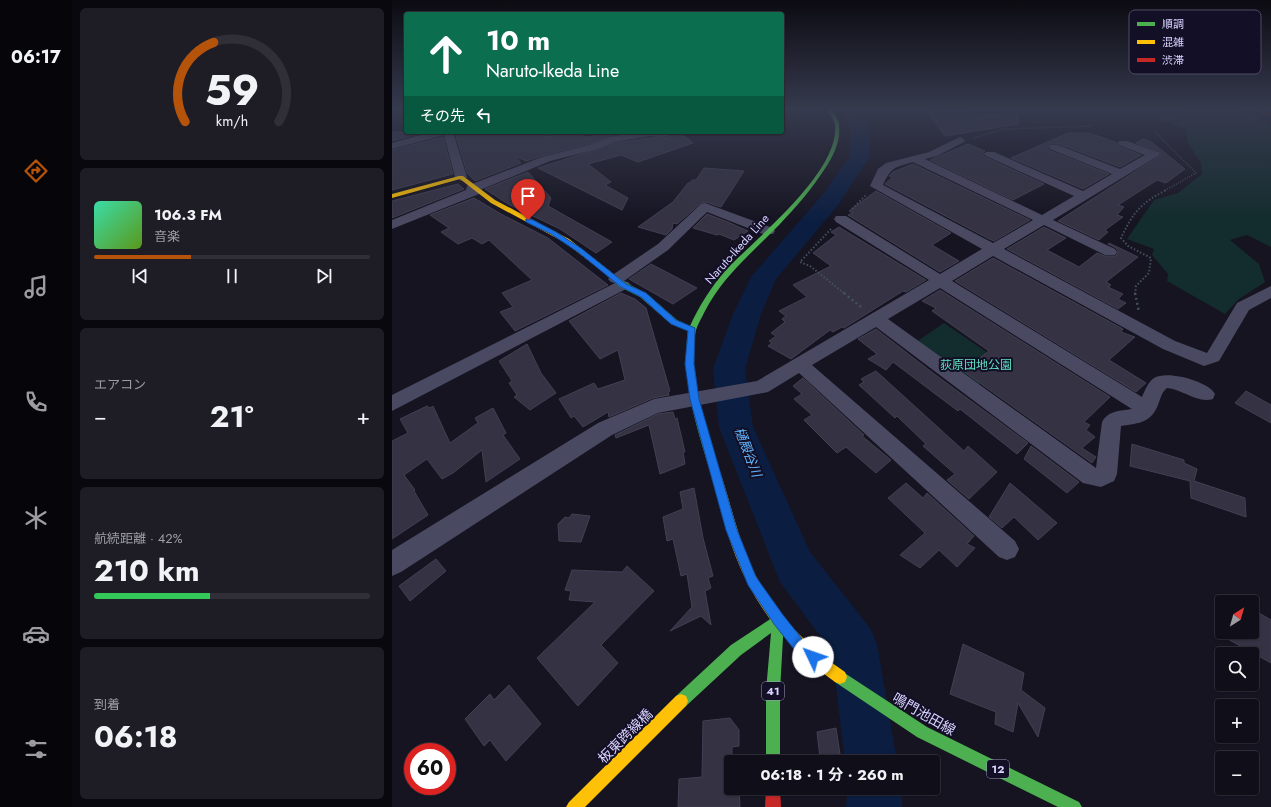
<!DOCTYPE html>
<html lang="ja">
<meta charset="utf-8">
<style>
body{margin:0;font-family:Jost,"Noto Sans JP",sans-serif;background:#1e1d26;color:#f1f3f6;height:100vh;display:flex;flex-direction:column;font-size:15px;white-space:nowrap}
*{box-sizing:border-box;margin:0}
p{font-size:13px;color:#9c9ca2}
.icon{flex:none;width:22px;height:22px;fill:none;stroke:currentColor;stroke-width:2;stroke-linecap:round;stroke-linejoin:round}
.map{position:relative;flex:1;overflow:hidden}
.details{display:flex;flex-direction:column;gap:8px;padding:8px;background:#09080e;width:320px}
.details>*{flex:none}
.guide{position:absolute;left:12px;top:12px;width:380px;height:122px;border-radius:4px;box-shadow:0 1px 3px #0004,0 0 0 1px #302f38;background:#0b6e4f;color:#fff;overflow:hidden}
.needle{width:26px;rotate:37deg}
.tools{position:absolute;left:823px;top:595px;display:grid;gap:8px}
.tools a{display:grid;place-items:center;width:44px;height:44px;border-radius:4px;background:#100f19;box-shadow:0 1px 3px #0004,0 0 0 1px #302f38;font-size:20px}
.speed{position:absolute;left:12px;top:743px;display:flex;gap:8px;font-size:20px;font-weight:700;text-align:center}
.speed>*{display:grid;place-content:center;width:52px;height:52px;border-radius:50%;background:#100f19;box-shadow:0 1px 3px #0004,0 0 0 1px #302f38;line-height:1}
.speed .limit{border:6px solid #d22;background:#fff;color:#111}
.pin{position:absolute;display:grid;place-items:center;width:34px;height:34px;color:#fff;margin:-41px -17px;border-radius:50% 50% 50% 0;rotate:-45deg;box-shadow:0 0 4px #0007}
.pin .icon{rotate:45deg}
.me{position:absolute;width:44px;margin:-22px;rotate:312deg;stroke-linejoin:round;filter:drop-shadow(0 0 3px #0008)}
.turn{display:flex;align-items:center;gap:14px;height:84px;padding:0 16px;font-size:18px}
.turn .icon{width:52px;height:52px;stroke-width:2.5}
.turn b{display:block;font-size:28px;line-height:34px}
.then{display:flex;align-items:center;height:38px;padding:0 16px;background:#0003;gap:8px;font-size:15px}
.big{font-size:30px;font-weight:700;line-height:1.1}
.details .tile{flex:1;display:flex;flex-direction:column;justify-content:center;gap:6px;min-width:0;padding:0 14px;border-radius:6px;background:#1e1d26}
.details .dial{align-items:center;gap:0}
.dial svg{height:104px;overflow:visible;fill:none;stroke:#302f38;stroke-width:7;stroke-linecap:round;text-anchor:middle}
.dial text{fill:#f1f3f6;stroke:none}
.song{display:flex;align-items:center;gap:12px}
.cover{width:48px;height:48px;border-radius:6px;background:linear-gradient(135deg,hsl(160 70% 55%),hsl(90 70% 35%))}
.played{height:4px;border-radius:2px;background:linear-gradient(90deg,#b45309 35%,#302f38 35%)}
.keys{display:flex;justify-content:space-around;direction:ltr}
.heat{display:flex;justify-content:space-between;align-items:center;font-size:22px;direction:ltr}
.charge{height:6px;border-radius:3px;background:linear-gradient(90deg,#34c759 42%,#302f38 0)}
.trip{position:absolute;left:332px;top:755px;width:216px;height:40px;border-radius:4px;background:#100f19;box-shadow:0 1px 3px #0004,0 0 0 1px #302f38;font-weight:700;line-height:40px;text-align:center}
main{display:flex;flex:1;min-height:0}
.menu{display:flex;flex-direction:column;width:72px;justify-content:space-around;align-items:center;background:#06060a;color:#9c9ca2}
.menu .icon{width:28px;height:28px}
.menu .on{color:#b45309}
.menu b{font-size:18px;color:#f1f3f6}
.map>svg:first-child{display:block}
.green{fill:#132c2d}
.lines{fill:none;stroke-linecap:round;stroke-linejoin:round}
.river{fill:#0b1e41;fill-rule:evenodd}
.building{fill:#343243;stroke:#433f54}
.path-far2{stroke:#44505f;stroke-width:1.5;stroke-dasharray:1 1.5;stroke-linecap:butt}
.path-far1{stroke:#44505f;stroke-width:2;stroke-dasharray:1.5 2;stroke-linecap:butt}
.path{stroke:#44505f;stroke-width:2.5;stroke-dasharray:2 3;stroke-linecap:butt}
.street{fill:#4a4962;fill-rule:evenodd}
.fast{fill:#4caf50;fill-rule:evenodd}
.slow{fill:#ffc107;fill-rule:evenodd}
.jam{fill:#c62828;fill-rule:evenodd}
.route{fill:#1a73e8;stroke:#114b97}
.labels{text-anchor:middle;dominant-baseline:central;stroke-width:4;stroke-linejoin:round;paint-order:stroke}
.shield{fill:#130f26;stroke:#9e99be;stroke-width:1}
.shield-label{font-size:11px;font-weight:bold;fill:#d9d4ff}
.street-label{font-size:12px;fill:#d9d4ff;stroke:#130f26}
.park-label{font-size:12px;fill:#5fe0c0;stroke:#130f26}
.water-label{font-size:13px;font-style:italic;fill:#62b6ff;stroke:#130f26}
.near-street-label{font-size:14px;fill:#d9d4ff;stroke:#130f26}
.key{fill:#130f26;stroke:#4e4a67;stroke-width:1}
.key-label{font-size:11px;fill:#d9d4ff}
</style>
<main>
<nav class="menu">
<b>06:17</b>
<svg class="icon on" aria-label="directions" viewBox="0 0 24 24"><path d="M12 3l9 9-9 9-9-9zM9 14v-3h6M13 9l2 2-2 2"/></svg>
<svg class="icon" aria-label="music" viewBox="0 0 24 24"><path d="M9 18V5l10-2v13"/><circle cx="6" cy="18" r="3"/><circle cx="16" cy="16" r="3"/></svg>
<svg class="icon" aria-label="phone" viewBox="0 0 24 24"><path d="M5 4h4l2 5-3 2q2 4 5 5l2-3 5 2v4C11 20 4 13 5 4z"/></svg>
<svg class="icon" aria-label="climate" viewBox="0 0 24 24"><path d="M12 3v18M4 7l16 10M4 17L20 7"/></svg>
<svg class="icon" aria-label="car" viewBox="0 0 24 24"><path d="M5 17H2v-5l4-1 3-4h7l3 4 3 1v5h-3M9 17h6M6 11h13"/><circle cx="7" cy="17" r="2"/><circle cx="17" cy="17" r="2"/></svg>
<svg class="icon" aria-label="filters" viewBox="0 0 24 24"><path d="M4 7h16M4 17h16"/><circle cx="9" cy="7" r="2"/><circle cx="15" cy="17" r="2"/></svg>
</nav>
<section class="details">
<div class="tile dial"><svg viewBox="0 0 100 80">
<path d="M14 69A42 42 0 1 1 86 69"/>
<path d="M14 69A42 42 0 0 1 36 8" stroke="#b45309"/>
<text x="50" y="56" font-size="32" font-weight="700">59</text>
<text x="50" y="72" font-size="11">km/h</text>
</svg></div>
<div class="tile">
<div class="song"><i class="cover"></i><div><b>106.3 FM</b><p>音楽</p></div></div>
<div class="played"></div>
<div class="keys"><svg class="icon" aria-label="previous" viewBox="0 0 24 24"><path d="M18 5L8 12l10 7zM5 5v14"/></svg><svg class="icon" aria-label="pause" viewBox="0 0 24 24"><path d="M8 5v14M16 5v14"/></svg><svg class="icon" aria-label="next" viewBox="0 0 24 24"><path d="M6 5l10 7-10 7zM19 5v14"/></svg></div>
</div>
<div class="tile"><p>エアコン</p>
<div class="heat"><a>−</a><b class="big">21°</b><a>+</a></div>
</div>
<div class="tile"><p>航続距離 · 42%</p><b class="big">210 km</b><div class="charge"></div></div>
<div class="tile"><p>到着</p><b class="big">06:18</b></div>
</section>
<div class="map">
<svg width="879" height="807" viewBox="0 0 879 807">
<rect width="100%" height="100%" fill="#161421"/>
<path class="green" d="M 805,109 C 834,109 854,109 879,125 L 879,247 L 855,235 L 838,240 L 867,264 L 873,282 L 847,299 L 833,314 L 775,281 L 776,274 L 760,255 L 762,249 L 735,239 L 762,200 L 786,193 L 810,174 L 809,163 L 796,143 L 793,129 L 764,118 Z
M 552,323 L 612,364 L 584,386 L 524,342 Z"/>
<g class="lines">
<path class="river" d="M 450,109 L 466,109 L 477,130 L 477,157 L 447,204 L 384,279 L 369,314 L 353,369 L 361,427 L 418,552 L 478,628 L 485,644 L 505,762 L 453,762 L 440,652 L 388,582 L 382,567 L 327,427 L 321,369 L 341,314 L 359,277 L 431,194 L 457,157 L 459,130 Z
M 456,788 L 510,788 L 510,807 L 454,807 Z"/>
</g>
<path class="building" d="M 532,109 L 549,109 L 551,111 L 576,110 L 582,116 L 626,113 L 627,124 L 553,136 Z
M 0,132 L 33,132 L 0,141 Z
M 63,132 L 155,132 L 156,137 L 175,132 L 185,132 L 192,137 L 197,137 L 221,132 L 236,132 L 217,136 L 197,144 L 150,156 L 134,161 L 123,156 L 129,163 L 83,181 L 75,173 Z
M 288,132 L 301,143 L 246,162 L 229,155 L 196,164 L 219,182 L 213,185 L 236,198 L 230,210 L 146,168 L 223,143 L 258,138 L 268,138 L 282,136 Z
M 676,133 L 696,133 L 712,138 L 725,143 L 726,146 L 749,155 L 728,167 L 667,144 L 657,144 L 656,148 L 657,150 L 717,174 L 691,189 L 619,158 Z
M 51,137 L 61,174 L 0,190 L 0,150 Z
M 751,139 L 758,141 L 793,169 L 774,183 L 765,180 L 726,205 L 732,207 L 725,215 L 731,217 L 713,230 L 716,232 L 707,240 L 666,221 L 769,155 L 766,151 L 744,143 Z
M 576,144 L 593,151 L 590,154 L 593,157 L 652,184 L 621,200 L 538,160 Z
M 521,164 L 638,220 L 602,241 L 597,239 L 493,184 L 501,177 L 497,176 L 501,172 Z
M 312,168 L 352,171 L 329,207 L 314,202 L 309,203 L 285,224 L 281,223 L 280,229 L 274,235 L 246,227 L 281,202 L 296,183 L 298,183 L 300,180 L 304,180 Z
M 136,172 L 159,198 L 156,206 L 220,242 L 204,253 L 168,229 L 116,204 L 93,189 Z
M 66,184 L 72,189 L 0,218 L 0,201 Z
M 484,191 L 559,233 L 540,245 L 567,261 L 548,272 L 456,215 L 461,213 L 457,211 Z
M 82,198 L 109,214 L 156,238 L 216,285 L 123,331 L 108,312 L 121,307 L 110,293 L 140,280 L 97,240 L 90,244 L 80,238 L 66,244 L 49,232 L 57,228 L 38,215 Z
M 315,214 L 336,222 L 356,231 L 342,240 L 327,234 L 325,235 L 301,228 Z
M 447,227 L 534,280 L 514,292 L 511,291 L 452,328 L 450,327 L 441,332 L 438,330 L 399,359 L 376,346 L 380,343 L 377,341 L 384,336 L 379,333 L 393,322 L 390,319 L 394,316 L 387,311 L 415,297 L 401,285 L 439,266 L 421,253 L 444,235 L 439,232 Z
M 652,227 L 674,238 L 655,250 L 687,267 L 705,253 L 713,256 L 724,256 L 726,251 L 724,248 L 716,244 L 717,243 L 746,257 L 714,282 L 719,285 L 716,287 L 731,294 L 726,299 L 734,303 L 726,309 L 615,249 Z
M 601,258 L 731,329 L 729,332 L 743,337 L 717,360 L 754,383 L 744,392 L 563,281 Z
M 259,264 L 305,288 L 281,304 L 237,279 Z
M 548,290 L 718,397 L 692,422 L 698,425 L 694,430 L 703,437 L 690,448 L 704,457 L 700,463 L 571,371 L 597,351 L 540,311 L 544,308 L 530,301 Z
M 229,293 L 243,299 L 254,308 L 278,391 L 276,392 L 277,395 L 261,398 L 217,417 L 216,412 L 191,427 L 182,416 L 179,418 L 167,399 L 202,383 L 206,389 L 233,380 L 226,350 L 208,359 L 177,321 Z
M 484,329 L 541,373 L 636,443 L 625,454 L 568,409 L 566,411 L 501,362 L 494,370 L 476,359 L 485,354 L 466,339 Z
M 135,344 L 149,373 L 164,393 L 138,410 L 122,397 L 125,395 L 117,383 L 120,381 L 107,361 Z
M 484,371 L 572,451 L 576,446 L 605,472 L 577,499 L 555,480 L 563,474 L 531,446 L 534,444 L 505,416 L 503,418 L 467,385 L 472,382 L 469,379 Z
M 411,378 L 472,435 L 470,436 L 499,460 L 484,473 L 454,447 L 445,453 L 412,420 L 420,415 L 402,399 L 410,394 L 401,386 Z
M 854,391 L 879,405 L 879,423 L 843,403 Z
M 35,406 L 38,408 L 41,406 L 58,443 L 86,423 L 83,418 L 101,408 L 114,433 L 111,435 L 128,459 L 94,482 L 90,450 L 61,473 L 50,479 L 35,459 L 12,475 L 23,490 L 22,491 L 36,515 L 0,539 L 0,441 L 16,433 L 8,419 Z
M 281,412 L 283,419 L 285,418 L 293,452 L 291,452 L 293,464 L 268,474 L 257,425 L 224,438 L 223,435 L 266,414 Z
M 740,444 L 792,460 L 792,463 L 805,469 L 802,481 L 853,498 L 854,517 L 799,498 L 798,481 L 738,466 Z
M 639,446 L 687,482 L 675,493 L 632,459 Z
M 514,483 L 531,498 L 535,493 L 582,536 L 575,544 L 583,548 L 565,567 L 547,550 L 528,568 L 508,555 L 533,533 L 496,498 Z
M 618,483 L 665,523 L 646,540 L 622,517 L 610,528 L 597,517 Z
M 302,488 L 311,538 L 321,576 L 316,578 L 319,588 L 313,591 L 319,625 L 309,616 L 278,631 L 300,607 L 295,574 L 289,576 L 281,539 L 275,541 L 271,517 L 291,509 L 288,492 Z
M 180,514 L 198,516 L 189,542 L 167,541 L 166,524 L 173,517 L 177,518 Z
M 44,559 L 54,571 L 18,601 L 7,586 Z
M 235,566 L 262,591 L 209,645 L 226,663 L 186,706 L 145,658 L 203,602 L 177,600 L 179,591 L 173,590 L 180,570 L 230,572 Z
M 860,609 L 879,620 L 879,663 L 823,632 L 860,632 Z
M 571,644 L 632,673 L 629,690 L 653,708 L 646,737 L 626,703 L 621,732 L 603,724 L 604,712 L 558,694 Z
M 117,685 L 149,724 L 114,761 L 98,740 L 92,746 L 73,719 L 98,694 L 102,700 Z
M 338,718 L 347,730 L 347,746 L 340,747 L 339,788 L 347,788 L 348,807 L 286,807 L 287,779 L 310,777 L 311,721 Z
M 444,728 L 448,754 L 428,758 L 425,732 Z"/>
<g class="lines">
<path class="path-far2" d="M 554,109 L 573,129
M 577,132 L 587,121 L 584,109
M 763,132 L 804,173 L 772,191
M 582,138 L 611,129 L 701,126"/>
<path class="path-far1" d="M 460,209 L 475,194
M 439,229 L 408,262 L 418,266 L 453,294
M 743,294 L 744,286 L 757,273 L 759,258 L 736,246 L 729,238 C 742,211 748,204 774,190"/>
<path class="path" d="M 452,293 L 470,308
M 743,293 L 747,312"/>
<path class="street" d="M 39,132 L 61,132 L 75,177 L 73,179 L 69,181 L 63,177 L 52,135 L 0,149 L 0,143 Z
M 245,132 L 287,132 L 282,135 L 268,137 L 258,136 L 223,142 L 205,149 L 158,161 L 88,190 L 87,194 L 0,229 L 0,220 L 74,190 L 75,186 L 150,157 L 197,145 L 217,137 Z
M 568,137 L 573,140 L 572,142 L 545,156 L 533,159 L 650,215 L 682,196 L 594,156 L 592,154 L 594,152 L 602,152 L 691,191 L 720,174 L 658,149 L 657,147 L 658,145 L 666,145 L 728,169 L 753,155 L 727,145 L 726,143 L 727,141 L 735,141 L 766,152 L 768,154 L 766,156 L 661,220 L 723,249 L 725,252 L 723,255 L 713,255 L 652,225 L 612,249 L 783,341 L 815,353 L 845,303 L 879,286 L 879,298 L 857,310 L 827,361 L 812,366 L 771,349 L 601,256 L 560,281 L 750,397 C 753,390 756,382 762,378 C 775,370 816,381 823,394 L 821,399 C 806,404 790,389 775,388 C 770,392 769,397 767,402 C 760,423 748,423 729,426 L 725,474 L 722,481 L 709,487 L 691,483 L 484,327 L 420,365 L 623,541 L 627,549 L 623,557 L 615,560 L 607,557 L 407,373 L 376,392 L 266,413 L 220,435 L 9,572 L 0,576 L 0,550 L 206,423 L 262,399 L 365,381 L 537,280 L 444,222 L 442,219 L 444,216 L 454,216 L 548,274 L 590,249 L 478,186 L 486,169 L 494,163 L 537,152 ZM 521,162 L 641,220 L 601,243 L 491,185 C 499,167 503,167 521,162 ZM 548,288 L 740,409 C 728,411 717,410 710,422 L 704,468 L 496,319 Z
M 313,203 L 381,228 L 383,231 L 381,234 L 371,234 L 315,212 L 276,250 L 232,281 L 236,282 L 239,285 L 236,288 L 0,411 L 0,395 L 223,283 L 219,282 L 216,279 L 219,276 L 266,244 L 309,204 Z"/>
<path class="fast" d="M 435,109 L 439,109 C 442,114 447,119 447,125 C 449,141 441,157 432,170 C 419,190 404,207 388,224 C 361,252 331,276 313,311 C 310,317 306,324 304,330 C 293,378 317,435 331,481 L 330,484 L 326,485 L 322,484 L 321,481 C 306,430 289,385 296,331 L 279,324 L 248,297 L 228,287 L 211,272 L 215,270 L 217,271 L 234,283 L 254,293 L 285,320 L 298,326 C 307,306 319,287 334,270 C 364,238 448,172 443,125 C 442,120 437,114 435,109 Z
M 386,614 L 390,616 L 392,620 L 388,691 L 388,762 L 374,762 L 374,691 L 379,633 L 349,655 L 294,706 L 289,708 L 284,706 L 282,701 L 284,696 L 339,645 Z
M 448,670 L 535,727 L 687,802 L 690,807 L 666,807 L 525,737 L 443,682 L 441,677 L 443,672 Z"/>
<path class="slow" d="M 67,176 L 71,176 L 103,200 L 177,239 L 219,272 L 215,274 L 213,273 L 172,242 L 99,203 L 68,179 L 0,198 L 0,194 Z
M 326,477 L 330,478 L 331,481 C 339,506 345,532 355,557 C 375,605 410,643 453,672 L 455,677 L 453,682 L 448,684 L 443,682 C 398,650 364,609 344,557 C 334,532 328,506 321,481 L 322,478 Z
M 289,694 L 294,696 L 296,701 L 294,706 L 193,807 L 174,807 L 177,802 L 284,696 Z"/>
<path class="jam" d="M 857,109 L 864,109 L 879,113 L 879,115 Z
M 374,788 L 388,788 L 389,807 L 373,807 Z"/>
</g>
<linearGradient id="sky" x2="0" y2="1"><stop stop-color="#0c0b12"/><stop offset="0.49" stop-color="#363a4e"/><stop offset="1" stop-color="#363a4e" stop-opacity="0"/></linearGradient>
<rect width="879" height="222" fill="url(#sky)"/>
<path class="route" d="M 134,219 L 139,219 L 164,232 L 190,249 L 234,284 L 254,293 L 284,320 L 303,328 L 302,364 L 307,399 L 345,530 L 364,577 L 391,615 L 414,644 L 426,653 L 427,657 L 426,662 L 421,664 L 405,653 L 382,624 L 356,585 L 334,530 L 298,399 L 293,364 L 296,331 L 279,324 L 249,297 L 229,287 L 186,252 L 159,234 L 134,222 Z"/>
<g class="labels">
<g class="shield">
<rect x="370" y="682" width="22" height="18" rx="3"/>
<rect x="595" y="760" width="22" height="18" rx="3"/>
</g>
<g class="shield-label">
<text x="381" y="691">41</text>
<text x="606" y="769">12</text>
</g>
<g class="street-label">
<text transform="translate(345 249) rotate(-48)">Naruto-Ikeda Line</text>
</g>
<g class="park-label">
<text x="584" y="365">荻原団地公園</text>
</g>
<g class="water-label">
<text transform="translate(356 452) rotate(69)">樋殿谷川</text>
</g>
<g class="near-street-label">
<text transform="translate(532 714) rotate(30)">鳴門池田線</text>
<text transform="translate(233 736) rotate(-45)">板東跨線橋</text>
</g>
</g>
<rect x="737" y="10" width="132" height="64" rx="6" class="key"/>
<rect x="745" y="22" width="18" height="4" fill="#4caf50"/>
<rect x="745" y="40" width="18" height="4" fill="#ffc107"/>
<rect x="745" y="58" width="18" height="4" fill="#c62828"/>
<g class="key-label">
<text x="770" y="28">順調</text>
<text x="770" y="46">混雑</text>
<text x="770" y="64">渋滞</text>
</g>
</svg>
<div class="tools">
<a><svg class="needle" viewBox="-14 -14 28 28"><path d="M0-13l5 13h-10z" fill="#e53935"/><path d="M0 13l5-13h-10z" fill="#9c9ca2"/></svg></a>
<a><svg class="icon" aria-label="search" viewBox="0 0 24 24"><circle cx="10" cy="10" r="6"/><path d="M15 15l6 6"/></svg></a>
<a>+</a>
<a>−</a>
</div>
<div class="speed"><div class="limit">60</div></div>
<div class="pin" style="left:136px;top:220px;background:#d93025"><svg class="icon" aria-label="arrive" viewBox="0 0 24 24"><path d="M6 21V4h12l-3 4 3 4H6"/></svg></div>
<svg class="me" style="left:421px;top:657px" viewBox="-20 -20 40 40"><circle r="19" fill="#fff"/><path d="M0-13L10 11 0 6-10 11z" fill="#1a73e8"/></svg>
<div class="trip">06:18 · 1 分 · 260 m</div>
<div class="guide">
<div class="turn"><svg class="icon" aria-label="ahead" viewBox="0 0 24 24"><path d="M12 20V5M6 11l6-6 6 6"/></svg><div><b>10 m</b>Naruto-Ikeda Line</div></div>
<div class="then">その先<svg class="icon" aria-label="left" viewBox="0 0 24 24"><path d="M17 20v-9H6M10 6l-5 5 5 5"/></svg></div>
</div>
</div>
</main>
